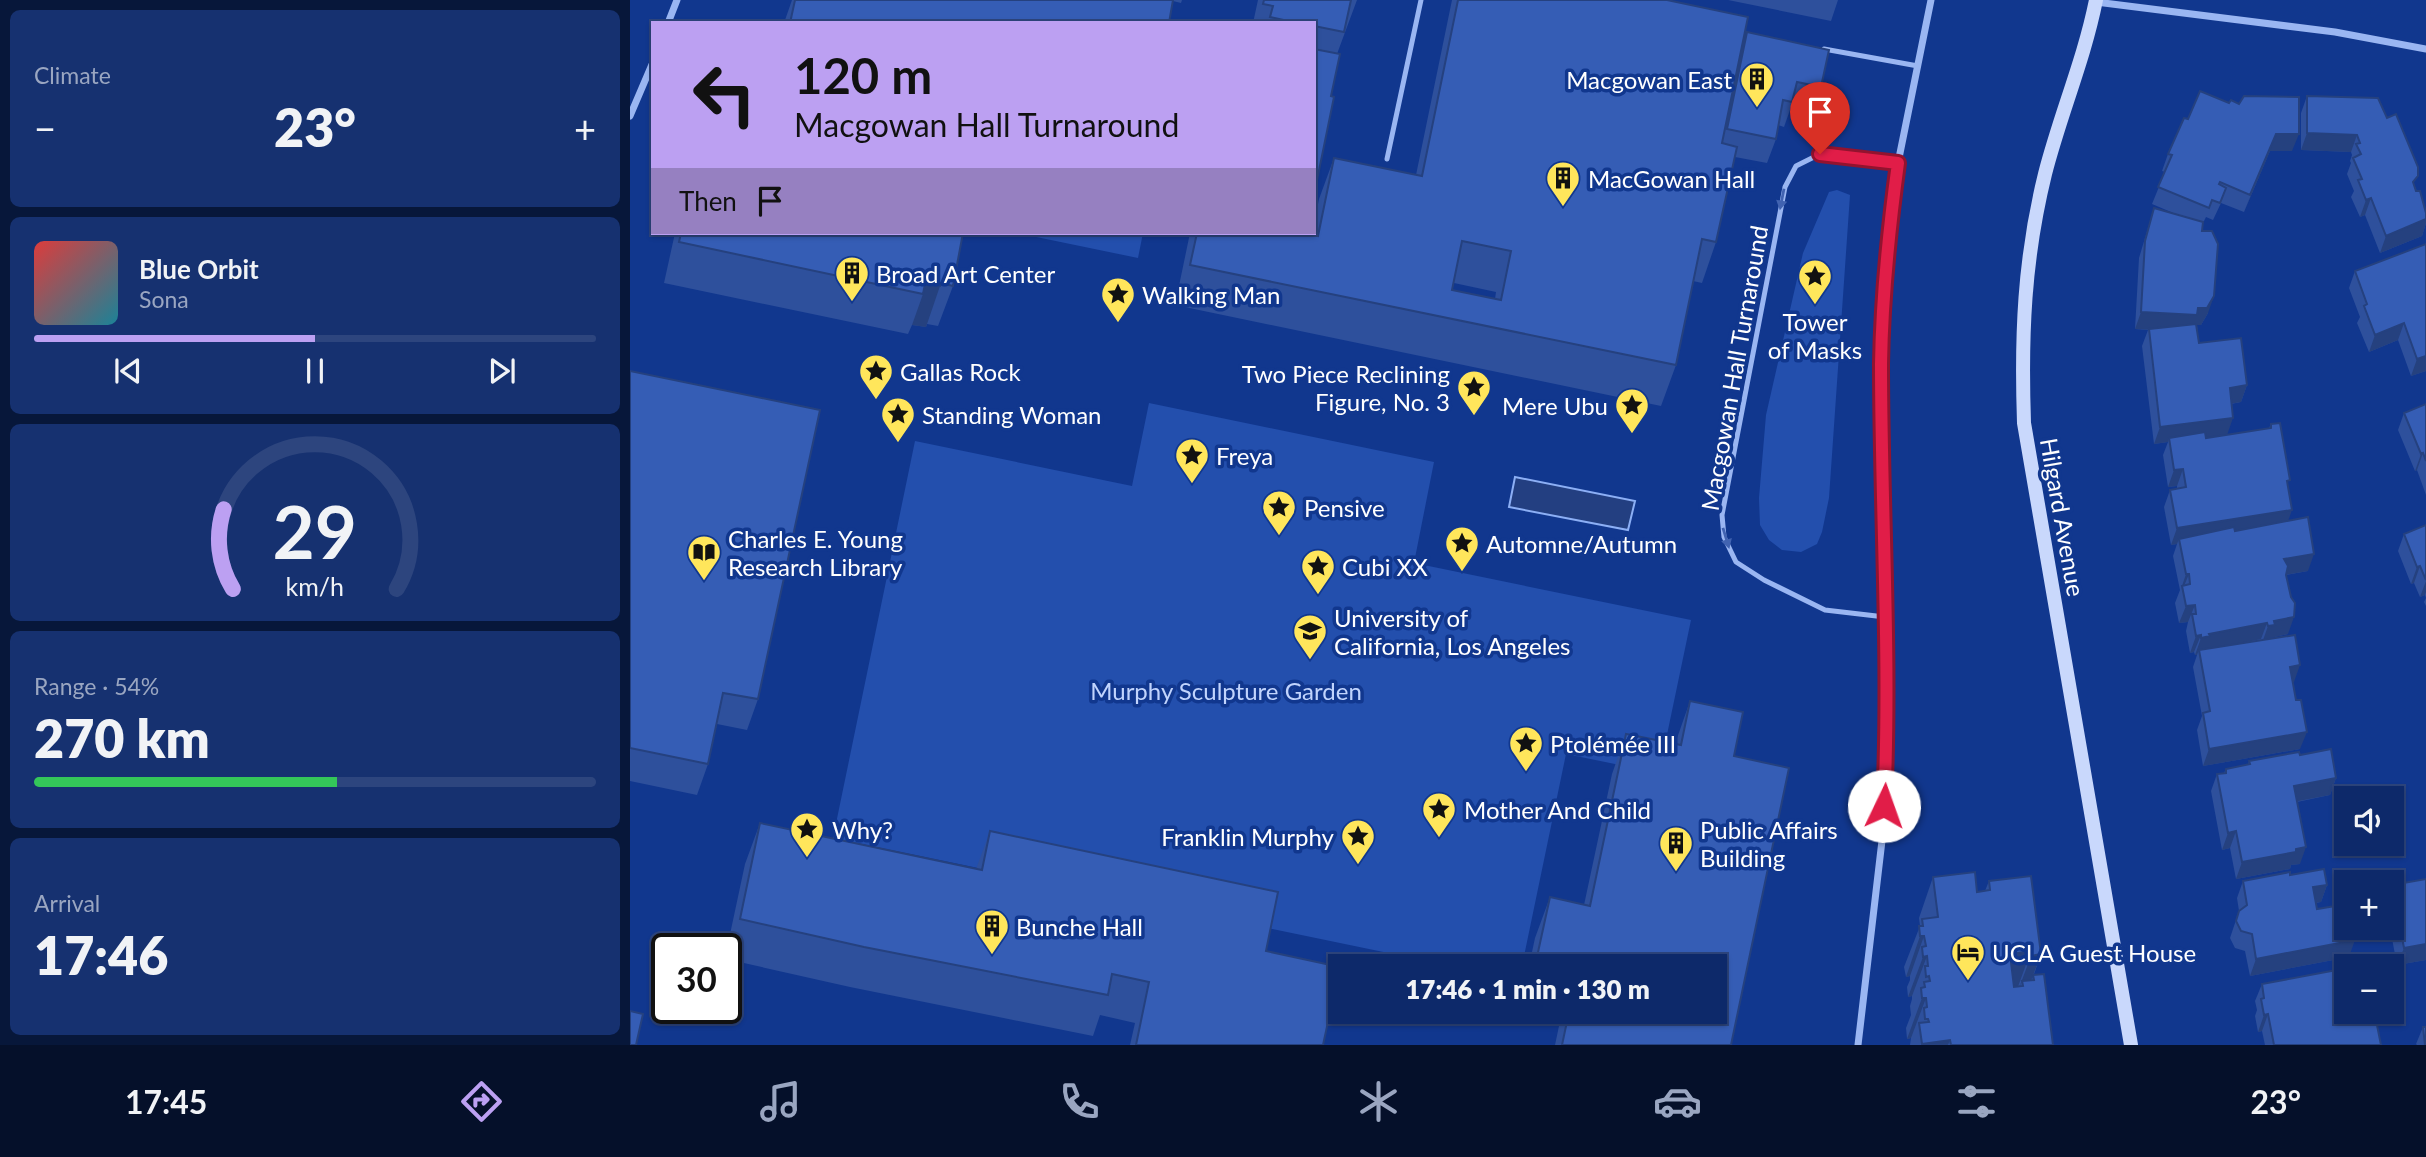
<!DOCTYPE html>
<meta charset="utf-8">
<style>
body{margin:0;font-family:Lato,sans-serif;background:#163170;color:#f1f3f6;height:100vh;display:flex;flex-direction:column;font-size:26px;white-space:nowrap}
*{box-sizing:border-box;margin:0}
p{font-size:23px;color:#9aa6c1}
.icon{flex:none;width:38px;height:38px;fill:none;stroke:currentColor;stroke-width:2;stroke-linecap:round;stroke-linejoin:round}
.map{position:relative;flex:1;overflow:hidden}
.drawer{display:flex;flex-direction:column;gap:10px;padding:10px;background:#07173a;width:630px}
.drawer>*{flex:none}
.top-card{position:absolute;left:21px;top:21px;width:665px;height:214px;border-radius:0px;box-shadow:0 2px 5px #0004,0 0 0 2px #2d457e;background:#bca0f2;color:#111;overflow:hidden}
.controls{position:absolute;left:1704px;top:786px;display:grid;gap:14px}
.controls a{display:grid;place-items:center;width:70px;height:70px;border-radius:0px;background:#0d296a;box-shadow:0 2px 5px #0004,0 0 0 2px #2d457e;font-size:35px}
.speed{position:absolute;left:21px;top:933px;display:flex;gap:14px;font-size:35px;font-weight:700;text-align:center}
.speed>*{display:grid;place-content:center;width:91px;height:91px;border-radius:50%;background:#0d296a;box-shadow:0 2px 5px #0004,0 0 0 2px #2d457e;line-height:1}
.speed .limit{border:4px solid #111;border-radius:10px;background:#fff;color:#111}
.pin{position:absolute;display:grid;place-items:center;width:60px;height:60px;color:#fff;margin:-72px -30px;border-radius:50% 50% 50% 0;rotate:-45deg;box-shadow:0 0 7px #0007}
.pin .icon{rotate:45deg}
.me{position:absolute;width:77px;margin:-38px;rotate:3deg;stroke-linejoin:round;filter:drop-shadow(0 0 5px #0008)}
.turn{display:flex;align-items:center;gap:24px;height:147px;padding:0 28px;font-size:32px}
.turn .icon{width:91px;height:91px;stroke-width:2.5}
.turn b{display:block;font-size:49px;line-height:60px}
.then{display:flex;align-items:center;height:66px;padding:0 28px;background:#0003;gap:14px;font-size:26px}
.big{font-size:52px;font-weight:800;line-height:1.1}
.drawer .tile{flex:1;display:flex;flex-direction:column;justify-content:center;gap:10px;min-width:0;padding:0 24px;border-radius:10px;background:#163170}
.drawer .dial{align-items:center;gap:0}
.dial svg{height:182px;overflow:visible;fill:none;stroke:#2d457e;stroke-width:7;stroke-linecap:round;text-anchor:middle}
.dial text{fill:#f1f3f6;stroke:none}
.song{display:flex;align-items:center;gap:21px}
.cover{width:84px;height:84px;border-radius:10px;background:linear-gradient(135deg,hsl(0 70% 55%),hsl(190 70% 35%))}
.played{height:7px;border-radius:4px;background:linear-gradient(90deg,#bca0f2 50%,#2d457e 50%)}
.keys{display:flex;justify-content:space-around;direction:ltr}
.heat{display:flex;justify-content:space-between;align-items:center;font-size:38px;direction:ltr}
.charge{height:10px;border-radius:5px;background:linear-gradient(90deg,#34c759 54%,#2d457e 0)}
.trip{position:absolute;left:698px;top:954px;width:399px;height:70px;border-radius:0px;background:#0d296a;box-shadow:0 2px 5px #0004,0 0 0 2px #2d457e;font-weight:800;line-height:70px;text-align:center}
.dock{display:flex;height:112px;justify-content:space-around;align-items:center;background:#05102a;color:#9aa6c1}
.dock .icon{width:49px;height:49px}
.dock .on{color:#bca0f2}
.dock b{font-size:32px;color:#f1f3f6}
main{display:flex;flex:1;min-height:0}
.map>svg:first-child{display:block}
.green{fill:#234fad}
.water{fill:#233f81;stroke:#8caff5;stroke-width:2}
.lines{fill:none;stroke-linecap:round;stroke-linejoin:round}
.lane{stroke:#9ab6f2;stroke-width:5}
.street{stroke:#9ab6f2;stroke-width:7}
.secondary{stroke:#c9d8fc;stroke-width:14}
.wall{fill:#2e509c;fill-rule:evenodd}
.shaded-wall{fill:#25417f}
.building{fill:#355db5;stroke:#25417f;stroke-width:2;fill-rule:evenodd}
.oneway{fill:#4163b1}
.route-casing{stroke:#92132f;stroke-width:18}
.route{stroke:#e11d48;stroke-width:12}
.labels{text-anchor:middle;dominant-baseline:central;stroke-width:7;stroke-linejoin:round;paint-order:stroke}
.poi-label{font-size:24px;fill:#fff;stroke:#11378e;text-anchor:start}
.street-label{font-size:24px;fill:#fff;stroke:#11378e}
.park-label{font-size:24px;fill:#c1d4fd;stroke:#11378e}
</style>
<main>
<section class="drawer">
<div class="tile"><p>Climate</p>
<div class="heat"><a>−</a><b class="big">23°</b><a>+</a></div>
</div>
<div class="tile">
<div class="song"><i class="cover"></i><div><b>Blue Orbit</b><p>Sona</p></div></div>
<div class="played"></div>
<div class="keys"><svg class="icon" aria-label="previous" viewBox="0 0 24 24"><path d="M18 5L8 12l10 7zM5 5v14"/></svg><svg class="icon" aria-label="pause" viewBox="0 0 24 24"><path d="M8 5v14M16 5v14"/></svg><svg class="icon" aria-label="next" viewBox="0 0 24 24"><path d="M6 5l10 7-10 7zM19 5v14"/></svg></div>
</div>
<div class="tile dial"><svg viewBox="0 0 100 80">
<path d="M14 69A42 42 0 1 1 86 69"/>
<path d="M14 69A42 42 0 0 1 10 34" stroke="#bca0f2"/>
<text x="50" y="56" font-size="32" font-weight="700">29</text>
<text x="50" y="72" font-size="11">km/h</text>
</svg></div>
<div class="tile"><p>Range · 54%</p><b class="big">270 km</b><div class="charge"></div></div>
<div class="tile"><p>Arrival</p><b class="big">17:46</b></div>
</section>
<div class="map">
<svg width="1796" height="1045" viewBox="0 0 1796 1045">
<rect width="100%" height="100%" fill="#11378e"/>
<path class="green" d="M 1207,190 L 1220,195 L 1199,498 L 1192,532 L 1187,544 L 1171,552 L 1152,550 L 1139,540 L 1130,525 L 1129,498 L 1136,415 L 1173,253 L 1199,192 Z
M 387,233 L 513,233 L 508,258 Z
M 519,403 L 804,462 L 784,563 L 1061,620 L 1029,773 L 936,754 L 892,966 L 821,966 L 203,838 L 285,441 L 502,486 Z"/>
<path class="water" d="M 885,477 L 1005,501 L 998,530 L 879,507 Z"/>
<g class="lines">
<path class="lane" d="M 1194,49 L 1288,66
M 757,159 L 791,0
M 1255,617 L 1195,610 L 1134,580 L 1106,562 L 1094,537 L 1092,515 L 1155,187 L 1166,166 L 1190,154 L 1268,163"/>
<path class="street" d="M 1466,2 L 1705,32 L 1796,49
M 38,23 L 47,0
M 0,116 L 23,62
M 1228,1045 L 1253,832 L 1258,728 L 1251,361 L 1261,216 L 1268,163 L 1301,0"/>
<path class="secondary" d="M 1466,0 C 1454,60 1430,115 1415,174 C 1394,259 1391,336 1394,423 L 1501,1045"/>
</g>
<path class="wall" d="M 162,0 L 552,0 L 551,3 L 543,1 L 539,23 L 154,23 Z
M 628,0 L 727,0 L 707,54 L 701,96 L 684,195 L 684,23 L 623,23 Z
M 822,0 L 1037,0 L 1112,45 L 1117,32 L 1191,87 L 1182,112 L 1161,107 L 1154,127 L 1148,125 L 1146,139 L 1137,163 L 1105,157 L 1086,242 L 1072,283 L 1063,281 L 1046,365 L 1031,406 L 545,305 L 560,233 L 677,233 L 676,234 L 682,235 L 682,233 L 684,233 L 684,224 L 689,199 L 704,158 L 786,175 ZM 824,283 L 866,292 L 865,299 L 822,290 Z
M 1098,0 L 1208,0 L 1201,21 Z
M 1677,96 L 1748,98 L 1796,213 L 1796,223 L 1792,236 L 1750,253 L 1735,215 L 1730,217 L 1721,197 L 1724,191 L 1717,174 L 1721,163 L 1720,161 L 1722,155 L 1721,152 L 1671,150 L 1671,113 Z
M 1554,118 L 1662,151 L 1640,151 L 1614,212 L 1591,203 L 1583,220 L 1576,217 L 1572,225 L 1572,231 L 1578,313 L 1571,325 L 1567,325 L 1569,343 L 1617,385 L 1611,402 L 1601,404 L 1597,435 L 1639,428 L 1641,424 L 1658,485 L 1658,521 L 1678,571 L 1656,575 L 1658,634 L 1640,638 L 1640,639 L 1664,682 L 1662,682 L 1670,749 L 1573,766 L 1567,730 L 1572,716 L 1563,667 L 1567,655 L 1565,655 L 1564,652 L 1560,653 L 1556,631 L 1558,622 L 1549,623 L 1545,603 L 1550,590 L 1543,556 L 1547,544 L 1541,545 L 1534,507 L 1540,490 L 1547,489 L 1547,486 L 1538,487 L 1533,455 L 1538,442 L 1524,444 L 1512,346 L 1518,330 L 1505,329 L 1509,258 L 1524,208 L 1548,215 L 1522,204 L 1535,172 L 1532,171 L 1538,154 Z
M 45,233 L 333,233 L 323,286 L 308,326 L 297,324 L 296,327 L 282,325 L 278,334 L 34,283 Z
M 1796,244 L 1796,371 L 1781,376 L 1768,340 L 1739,352 L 1727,323 L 1730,317 L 1719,288 L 1725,271 Z
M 0,371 L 128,699 L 117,730 L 87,724 L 78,764 L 67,795 L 0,781 Z
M 1796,404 L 1796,495 L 1787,470 L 1785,471 L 1768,430 L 1774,413 Z
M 1796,525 L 1796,606 L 1794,602 L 1796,598 L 1795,595 L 1790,597 L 1784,583 L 1781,584 L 1768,551 L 1774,534 Z
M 1060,701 L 1104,756 L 1101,1045 L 925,1045 L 929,1026 L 888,1017 L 890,1012 L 1085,1012 L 1085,966 L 899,966 L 905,938 L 920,897 L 954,905 L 982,774 L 996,734 L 1045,744 Z
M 1670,755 L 1706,778 L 1700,795 L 1667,802 L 1670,864 L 1661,865 L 1660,869 L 1606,879 L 1600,848 L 1592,850 L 1581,791 L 1587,774 L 1594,773 L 1596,769 L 1618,765 L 1619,761 Z
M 130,823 L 346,869 L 360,831 L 636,951 L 693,1045 L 500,1045 L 505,1023 L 470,1015 L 463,1036 L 220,987 L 96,959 L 96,953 L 115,864 Z
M 1660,875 L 1697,885 L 1691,902 L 1686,903 L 1687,909 L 1719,957 L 1620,976 L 1615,951 L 1605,948 L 1600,938 L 1609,911 L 1607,898 L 1613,881 Z
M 1303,877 L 1347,892 L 1355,891 L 1359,881 L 1411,954 L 1402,980 L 1403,975 L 1423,1045 L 1280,1045 L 1281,1038 L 1277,1039 L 1276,1028 L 1281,1015 L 1280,1006 L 1282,999 L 1282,996 L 1278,997 L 1277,987 L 1280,980 L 1280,976 L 1276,977 L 1274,967 L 1290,926 L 1289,918 Z
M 1796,879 L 1796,960 L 1767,965 L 1760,928 L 1762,928 L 1762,885 Z
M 1632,984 L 1722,1024 L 1751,1045 L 1635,1045 L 1632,1031 L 1628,1032 L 1625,1016 L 1627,1010 L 1625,1001 Z
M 1793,1027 L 1796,1045 L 1787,1045 L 1786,1044 Z"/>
<path class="shaded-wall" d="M 1677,133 L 1727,135 L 1721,152 L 1671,150 Z
M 1646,134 L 1669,134 L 1662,151 L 1640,151 L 1614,212 Z
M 1741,198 L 1735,215 L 1730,217 L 1736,200 Z
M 1796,219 L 1796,223 L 1792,236 L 1750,253 L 1756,236 Z
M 295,284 L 310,286 L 296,327 L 282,325 L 293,294 Z
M 1584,296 L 1578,313 L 1571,325 L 1564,325 L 1561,332 L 1505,329 L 1511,312 L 1568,308 Z
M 1774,323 L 1768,340 L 1739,352 L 1745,335 Z
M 1796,356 L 1796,371 L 1781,376 L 1787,359 Z
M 1617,385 L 1611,402 L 1593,405 L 1600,388 Z
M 1603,418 L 1597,435 L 1540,442 L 1539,438 L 1538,442 L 1524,444 L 1530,427 Z
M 1793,453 L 1787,470 L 1785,471 L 1791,454 Z
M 1553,469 L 1547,486 L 1538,487 L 1544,470 Z
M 1662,510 L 1656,527 L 1549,539 L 1547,544 L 1541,545 L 1547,528 Z
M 1684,554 L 1678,571 L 1648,576 L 1654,559 Z
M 1790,566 L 1784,583 L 1781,584 L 1787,567 Z
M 1556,574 L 1559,574 L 1552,591 L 1552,586 Z
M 1796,581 L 1796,592 L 1795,595 L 1790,597 Z
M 1565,605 L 1558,622 L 1549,623 L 1556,606 Z
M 1664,617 L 1658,634 L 1640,638 L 1639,642 L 1632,643 L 1638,626 L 1644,621 Z
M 1637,623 L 1631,639 L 1575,651 L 1569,650 L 1567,655 L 1565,655 L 1571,638 L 1579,634 Z
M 1571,635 L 1564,652 L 1560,653 L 1566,636 Z
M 1670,665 L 1664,682 L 1654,684 L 1660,667 Z
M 1677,732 L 1670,749 L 1573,766 L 1579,749 Z
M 1706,778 L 1700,795 L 1658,803 L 1664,786 Z
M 1606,831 L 1600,848 L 1592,850 L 1598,833 Z
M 1676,847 L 1670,864 L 1661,865 L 1660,869 L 1606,879 L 1612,862 Z
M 1697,885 L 1691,902 L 1677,904 L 1683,887 Z
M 1290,936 L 1294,936 L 1280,976 L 1276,977 Z
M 1725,940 L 1719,957 L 1620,976 L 1626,959 Z
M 1796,944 L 1796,960 L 1767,965 L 1774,948 Z
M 1401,951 L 1386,992 L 1365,994 L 1380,954 Z
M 1411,954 L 1396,994 L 1392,981 L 1386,996 L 1401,956 Z
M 1297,956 L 1282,996 L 1278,997 L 1293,957 Z
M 1292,998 L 1296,998 L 1281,1038 L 1277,1039 Z
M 1638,1014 L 1632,1031 L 1628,1032 L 1634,1015 Z
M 1320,1040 L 1318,1045 L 1292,1045 L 1292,1044 Z"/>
<path class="building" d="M 165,0 L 543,0 L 539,23 L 160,23 Z
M 634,0 L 721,0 L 714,32 L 684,26 L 684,23 L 667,23 L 640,17 L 643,6 L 633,4 Z
M 828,0 L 1037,0 L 1118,17 L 1092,143 L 1107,147 L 1086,242 L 1072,239 L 1046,365 L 560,265 L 567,233 L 677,233 L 676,234 L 688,236 L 704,158 L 792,176 ZM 832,241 L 881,251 L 871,300 L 822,290 Z
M 1117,32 L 1199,50 L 1191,87 L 1167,82 L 1162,102 L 1153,100 L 1146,139 L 1097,129 Z
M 684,49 L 710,54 L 701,96 L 704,97 L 684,195 Z
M 1570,91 L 1599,103 L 1601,100 L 1609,104 L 1614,96 L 1669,97 L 1669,134 L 1646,134 L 1620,195 L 1590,182 L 1589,184 L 1596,188 L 1590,203 L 1582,200 L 1579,208 L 1528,187 L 1542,155 L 1538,154 L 1554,118 L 1558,119 Z
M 1677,96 L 1748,98 L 1757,118 L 1766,114 L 1788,167 L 1788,176 L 1783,182 L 1786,191 L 1790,191 L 1796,213 L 1796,219 L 1756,236 L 1741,198 L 1736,200 L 1728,180 L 1732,179 L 1723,158 L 1731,154 L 1726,144 L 1730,143 L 1727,135 L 1677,133 Z
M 1524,208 L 1573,222 L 1572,231 L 1582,231 L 1588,244 L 1584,296 L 1577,308 L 1568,308 L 1567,315 L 1511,312 L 1515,241 Z
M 51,233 L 333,233 L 323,286 L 311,283 L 310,286 L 295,284 L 293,294 L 49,242 Z
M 1796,244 L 1796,356 L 1787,359 L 1774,323 L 1745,335 L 1734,306 L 1737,304 L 1725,271 Z
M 1566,324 L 1569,343 L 1611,338 L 1617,385 L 1600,388 L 1603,418 L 1530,427 L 1519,329 Z
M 0,371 L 190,410 L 128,699 L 93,693 L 78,764 L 0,748 Z
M 1796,404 L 1796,461 L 1793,453 L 1791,454 L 1774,413 Z
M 1650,423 L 1660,480 L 1657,481 L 1662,510 L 1547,528 L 1540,490 L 1556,487 L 1553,469 L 1544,470 L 1539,438 L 1575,432 L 1576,438 L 1641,428 L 1641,424 Z
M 1678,517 L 1684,554 L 1654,559 L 1658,566 L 1656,575 L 1661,597 L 1665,603 L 1664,617 L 1644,621 L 1645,625 L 1638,626 L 1637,623 L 1579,634 L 1580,636 L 1571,638 L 1571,635 L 1566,636 L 1562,614 L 1566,614 L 1565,605 L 1556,606 L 1552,586 L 1560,584 L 1559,574 L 1556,574 L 1549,539 L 1604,527 L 1605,531 Z
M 1796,525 L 1796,580 L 1790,566 L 1787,567 L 1774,534 Z
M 1665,635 L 1670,665 L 1660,667 L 1666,700 L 1671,700 L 1677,732 L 1579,749 L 1573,713 L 1580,711 L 1569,650 Z
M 1060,701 L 1113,712 L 1104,756 L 1159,768 L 1101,1045 L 932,1045 L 939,1012 L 1085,1012 L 1085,966 L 905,966 L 920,897 L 960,906 L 996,734 L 1051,745 Z
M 1701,749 L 1706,778 L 1664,786 L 1676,847 L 1666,849 L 1666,852 L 1612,862 L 1606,831 L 1598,833 L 1587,774 L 1596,773 L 1596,769 L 1620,764 L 1619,761 L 1669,752 L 1670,755 Z
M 130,823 L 352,870 L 360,831 L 648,892 L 636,951 L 710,967 L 693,1045 L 506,1045 L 519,982 L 482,974 L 478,995 L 234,947 L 110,919 Z
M 1694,869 L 1697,885 L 1683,887 L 1687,909 L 1717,904 L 1717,928 L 1723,928 L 1725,940 L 1626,959 L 1622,934 L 1611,931 L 1606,921 L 1609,911 L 1617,905 L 1613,881 L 1660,872 L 1660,875 Z
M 1345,872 L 1347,892 L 1360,890 L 1359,881 L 1401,876 L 1411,954 L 1401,956 L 1401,951 L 1380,954 L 1384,987 L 1393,986 L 1392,981 L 1404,980 L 1403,975 L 1414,974 L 1423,1045 L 1321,1045 L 1320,1040 L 1292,1044 L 1289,1023 L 1299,1022 L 1298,1019 L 1295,1019 L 1294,1008 L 1297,1007 L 1296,998 L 1292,998 L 1291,988 L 1295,987 L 1294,982 L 1300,981 L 1299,976 L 1296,977 L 1295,966 L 1298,966 L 1297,956 L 1293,957 L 1292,947 L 1296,946 L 1294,936 L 1290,936 L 1289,926 L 1293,926 L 1292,919 L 1308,917 L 1303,877 Z
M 1796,879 L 1796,944 L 1774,948 L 1762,885 Z
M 1712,969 L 1717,993 L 1717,1012 L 1720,1012 L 1722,1024 L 1746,1020 L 1751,1045 L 1644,1045 L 1638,1014 L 1634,1015 L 1631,999 L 1634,998 L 1632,984 Z
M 0,1011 L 13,1014 L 6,1045 L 0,1045 Z
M 1793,1027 L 1796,1027 L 1796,1045 L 1795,1045 Z"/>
<defs><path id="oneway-solid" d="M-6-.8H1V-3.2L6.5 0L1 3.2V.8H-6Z" transform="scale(1.75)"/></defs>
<g class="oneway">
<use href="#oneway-solid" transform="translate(1152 199) rotate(101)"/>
<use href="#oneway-solid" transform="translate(1096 538) rotate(73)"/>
</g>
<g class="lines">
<g class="route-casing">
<path id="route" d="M 1190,154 L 1268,163 C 1259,229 1252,297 1251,364 C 1251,512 1261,659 1254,806"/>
</g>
<use href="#route" class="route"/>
</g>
<defs>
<g id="building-pin" transform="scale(1.75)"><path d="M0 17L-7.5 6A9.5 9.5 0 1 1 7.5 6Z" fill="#ffe65b" stroke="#11378e"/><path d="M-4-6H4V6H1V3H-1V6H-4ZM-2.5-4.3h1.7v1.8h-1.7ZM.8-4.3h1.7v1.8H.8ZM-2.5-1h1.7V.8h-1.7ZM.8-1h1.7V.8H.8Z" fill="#111"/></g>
<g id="sight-pin" transform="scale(1.75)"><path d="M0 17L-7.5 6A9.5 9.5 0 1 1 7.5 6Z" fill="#ffe65b" stroke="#11378e"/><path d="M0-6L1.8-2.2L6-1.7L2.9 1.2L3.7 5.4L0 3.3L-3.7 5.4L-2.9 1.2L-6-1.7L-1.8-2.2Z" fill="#111"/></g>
<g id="library-pin" transform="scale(1.75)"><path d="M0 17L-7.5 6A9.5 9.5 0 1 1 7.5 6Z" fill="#ffe65b" stroke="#11378e"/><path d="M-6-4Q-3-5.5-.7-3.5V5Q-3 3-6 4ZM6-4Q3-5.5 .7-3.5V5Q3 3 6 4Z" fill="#111"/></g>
<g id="university-pin" transform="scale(1.75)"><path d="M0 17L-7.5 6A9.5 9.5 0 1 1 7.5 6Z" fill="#ffe65b" stroke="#11378e"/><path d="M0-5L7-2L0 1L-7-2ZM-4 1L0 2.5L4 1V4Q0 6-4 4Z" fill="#111"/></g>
<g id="hotel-pin" transform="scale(1.75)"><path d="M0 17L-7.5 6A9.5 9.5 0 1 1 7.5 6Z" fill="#ffe65b" stroke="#11378e"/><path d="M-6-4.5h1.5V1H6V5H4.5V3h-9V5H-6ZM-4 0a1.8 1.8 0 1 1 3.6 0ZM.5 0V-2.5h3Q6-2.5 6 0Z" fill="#111"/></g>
</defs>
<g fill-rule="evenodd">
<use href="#building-pin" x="1127" y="79"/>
<use href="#building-pin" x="933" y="178"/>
<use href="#building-pin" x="222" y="273"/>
<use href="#sight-pin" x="1185" y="276"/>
<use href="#sight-pin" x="488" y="294"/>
<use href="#sight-pin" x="246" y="371"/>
<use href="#sight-pin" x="844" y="387"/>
<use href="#sight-pin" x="1002" y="405"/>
<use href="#sight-pin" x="268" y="414"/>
<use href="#sight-pin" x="562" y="455"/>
<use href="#sight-pin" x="649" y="507"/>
<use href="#sight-pin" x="832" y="543"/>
<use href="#library-pin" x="74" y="552"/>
<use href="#sight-pin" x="688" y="566"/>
<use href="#university-pin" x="680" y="631"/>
<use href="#sight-pin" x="896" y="743"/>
<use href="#sight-pin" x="809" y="809"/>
<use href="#sight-pin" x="177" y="829"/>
<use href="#sight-pin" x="728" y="836"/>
<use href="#building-pin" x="1046" y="843"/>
<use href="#building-pin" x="362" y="926"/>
<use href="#hotel-pin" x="1338" y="952"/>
</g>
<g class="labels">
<g class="poi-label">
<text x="1102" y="79" text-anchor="end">Macgowan East</text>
<text x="958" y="178">MacGowan Hall</text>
<text x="246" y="273">Broad Art Center</text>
<text x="512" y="294">Walking Man</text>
<text x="1185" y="321" text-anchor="middle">Tower<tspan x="1185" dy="28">of Masks</tspan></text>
<text x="270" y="371">Gallas Rock</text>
<text x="820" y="373" text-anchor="end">Two Piece Reclining<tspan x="820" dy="28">Figure, No. 3</tspan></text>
<text x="978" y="405" text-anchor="end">Mere Ubu</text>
<text x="292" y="414">Standing Woman</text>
<text x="586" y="455">Freya</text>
<text x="674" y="507">Pensive</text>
<text x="98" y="538">Charles E. Young<tspan x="98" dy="28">Research Library</tspan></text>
<text x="856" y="543">Automne/Autumn</text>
<text x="712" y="566">Cubi XX</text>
<text x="704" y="617">University of<tspan x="704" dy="28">California, Los Angeles</tspan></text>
<text x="920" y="743">Ptolémée III</text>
<text x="834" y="809">Mother And Child</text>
<text x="202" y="829">Why?</text>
<text x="1070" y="829">Public Affairs<tspan x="1070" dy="28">Building</tspan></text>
<text x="704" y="836" text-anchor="end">Franklin Murphy</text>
<text x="386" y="926">Bunche Hall</text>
<text x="1362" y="952">UCLA Guest House</text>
</g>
<g class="street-label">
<text transform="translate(1104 368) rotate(-80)">Macgowan Hall Turnaround</text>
<text transform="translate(1433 517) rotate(80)">Hilgard Avenue</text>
</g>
<g class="park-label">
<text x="596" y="690">Murphy Sculpture Garden</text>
</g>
</g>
</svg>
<div class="controls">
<a><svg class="icon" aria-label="sound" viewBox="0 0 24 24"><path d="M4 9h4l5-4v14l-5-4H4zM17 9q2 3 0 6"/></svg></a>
<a>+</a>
<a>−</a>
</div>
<div class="speed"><div class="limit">30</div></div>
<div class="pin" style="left:1190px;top:154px;background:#d93025"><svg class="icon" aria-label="arrive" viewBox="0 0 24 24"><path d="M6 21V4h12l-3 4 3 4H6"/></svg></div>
<svg class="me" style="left:1254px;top:806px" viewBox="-20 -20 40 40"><circle r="19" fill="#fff"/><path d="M0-13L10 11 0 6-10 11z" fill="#e11d48"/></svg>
<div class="trip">17:46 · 1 min · 130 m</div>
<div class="top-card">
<div class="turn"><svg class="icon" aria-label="left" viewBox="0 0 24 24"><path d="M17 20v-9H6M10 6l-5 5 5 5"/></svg><div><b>120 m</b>Macgowan Hall Turnaround</div></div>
<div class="then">Then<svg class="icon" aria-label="arrive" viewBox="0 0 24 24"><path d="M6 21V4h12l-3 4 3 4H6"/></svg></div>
</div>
</div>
</main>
<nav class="dock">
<b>17:45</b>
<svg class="icon on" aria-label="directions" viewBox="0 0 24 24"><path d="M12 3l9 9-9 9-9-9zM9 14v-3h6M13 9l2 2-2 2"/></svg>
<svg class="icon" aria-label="music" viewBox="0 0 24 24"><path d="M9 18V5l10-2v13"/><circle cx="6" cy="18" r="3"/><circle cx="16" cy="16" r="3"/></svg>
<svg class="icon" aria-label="phone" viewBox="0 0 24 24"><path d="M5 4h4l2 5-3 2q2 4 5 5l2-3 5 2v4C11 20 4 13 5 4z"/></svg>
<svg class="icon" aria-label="climate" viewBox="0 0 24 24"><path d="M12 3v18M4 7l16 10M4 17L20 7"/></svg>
<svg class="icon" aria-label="car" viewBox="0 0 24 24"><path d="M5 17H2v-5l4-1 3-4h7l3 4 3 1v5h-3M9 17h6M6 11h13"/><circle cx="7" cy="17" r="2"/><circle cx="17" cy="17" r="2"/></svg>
<svg class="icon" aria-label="filters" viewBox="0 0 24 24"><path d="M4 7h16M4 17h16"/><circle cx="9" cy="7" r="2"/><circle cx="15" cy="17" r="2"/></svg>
<b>23°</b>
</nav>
